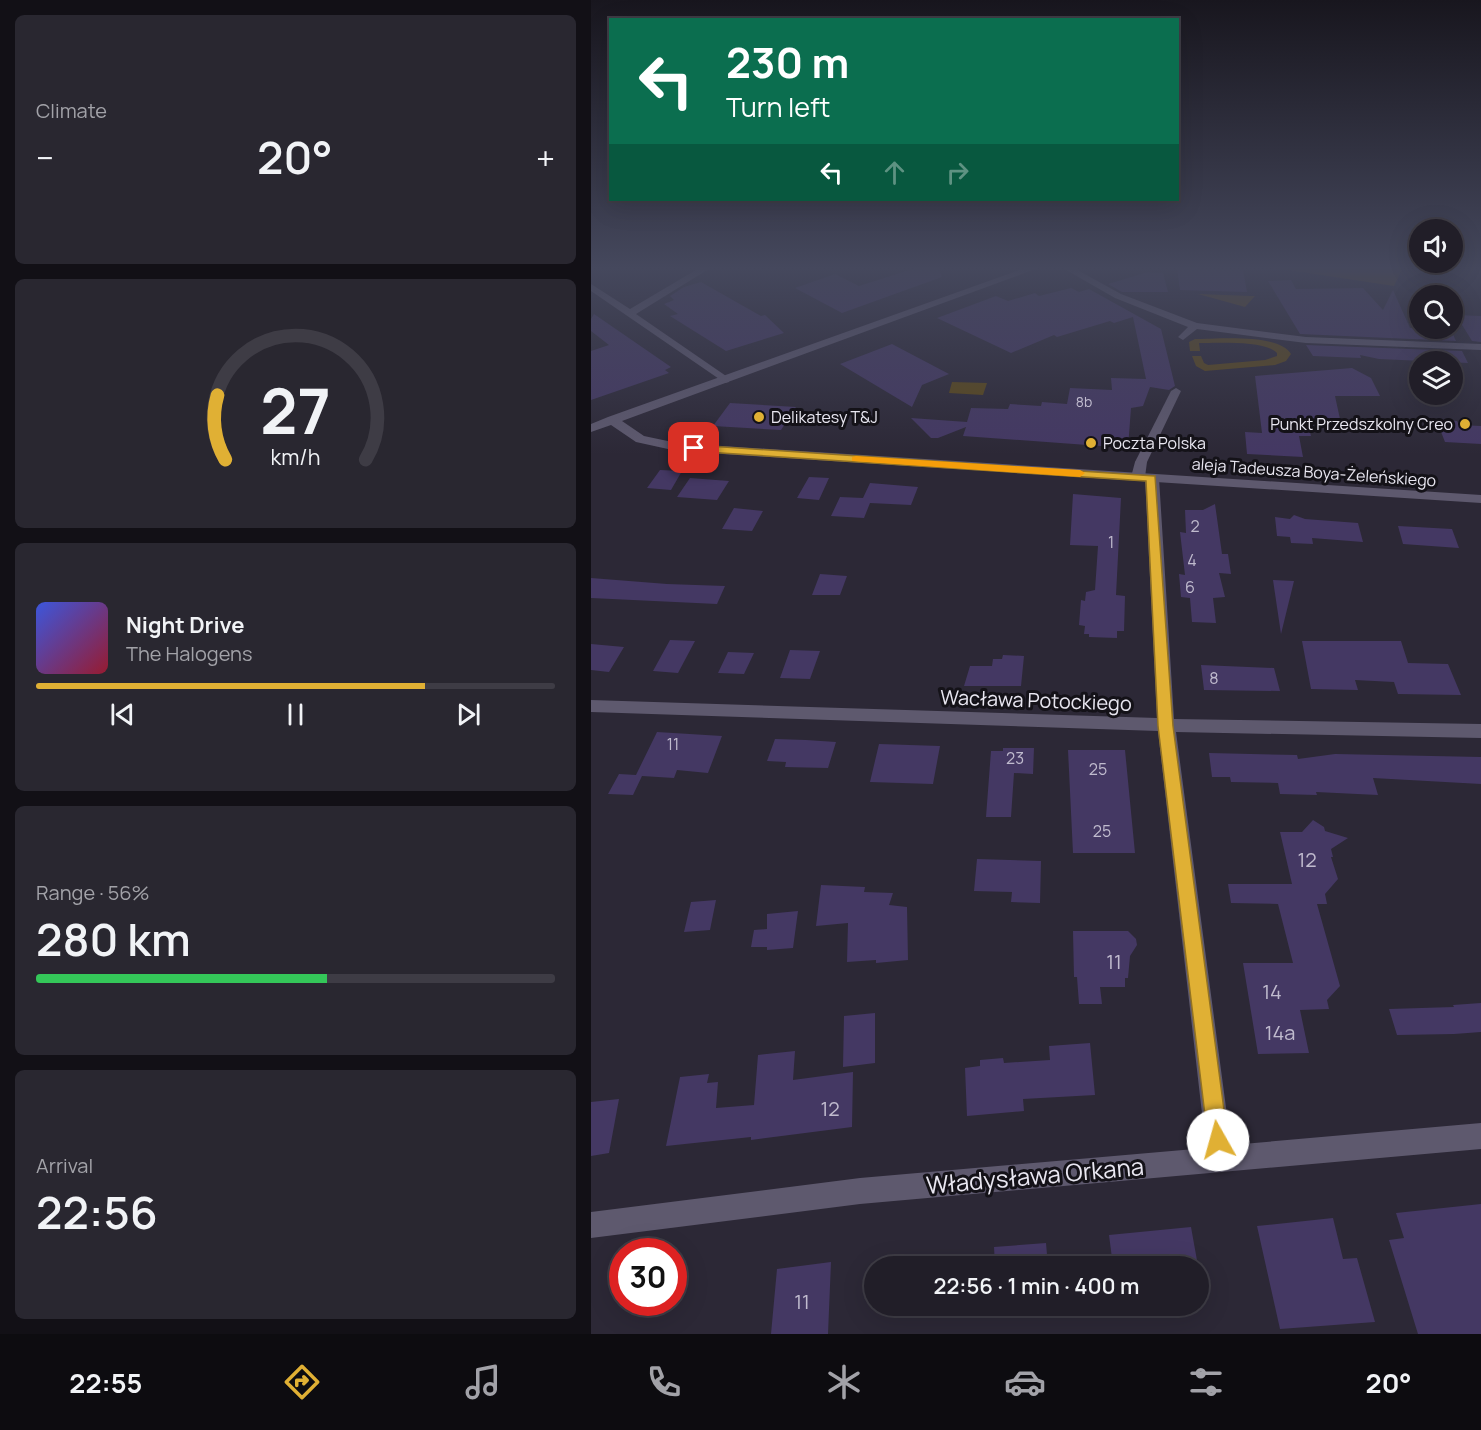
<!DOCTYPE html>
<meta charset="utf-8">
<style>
body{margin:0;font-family:Manrope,sans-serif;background:#292730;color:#f1f3f6;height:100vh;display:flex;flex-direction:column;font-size:22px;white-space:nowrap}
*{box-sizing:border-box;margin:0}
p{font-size:20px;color:#a2a2a8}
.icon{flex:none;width:33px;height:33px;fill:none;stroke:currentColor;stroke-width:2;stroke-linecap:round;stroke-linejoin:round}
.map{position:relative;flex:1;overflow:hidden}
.panel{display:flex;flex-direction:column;gap:15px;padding:15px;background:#121016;width:591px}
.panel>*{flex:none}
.guide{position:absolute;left:18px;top:18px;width:570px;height:183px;border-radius:0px;box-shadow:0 6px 24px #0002,0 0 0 2px #3e3c45;background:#0b6e4f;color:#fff;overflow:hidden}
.tools{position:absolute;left:818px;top:219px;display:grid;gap:12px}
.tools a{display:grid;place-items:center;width:54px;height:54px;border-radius:50%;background:#211e28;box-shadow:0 6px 24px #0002,0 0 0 2px #3e3c45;font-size:30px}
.speed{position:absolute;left:18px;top:1238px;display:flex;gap:12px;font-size:30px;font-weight:700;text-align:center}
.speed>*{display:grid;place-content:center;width:78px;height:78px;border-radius:50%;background:#211e28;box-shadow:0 6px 24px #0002,0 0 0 2px #3e3c45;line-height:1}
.speed .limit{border:9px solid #d22;background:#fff;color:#111}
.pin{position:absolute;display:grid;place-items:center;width:51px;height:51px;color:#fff;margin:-26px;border-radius:12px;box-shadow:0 3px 9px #0006}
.me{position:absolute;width:66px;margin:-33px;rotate:353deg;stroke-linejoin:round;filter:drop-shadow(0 0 4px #0008)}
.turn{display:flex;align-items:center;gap:21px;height:126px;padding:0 18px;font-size:27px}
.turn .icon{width:78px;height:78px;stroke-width:2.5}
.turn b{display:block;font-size:42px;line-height:51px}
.lanes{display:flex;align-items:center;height:57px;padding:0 18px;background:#0003;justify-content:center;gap:30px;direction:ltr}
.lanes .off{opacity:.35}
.big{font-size:45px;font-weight:600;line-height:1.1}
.panel .tile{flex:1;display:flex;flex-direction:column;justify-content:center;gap:9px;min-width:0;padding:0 21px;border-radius:9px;background:#292730}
.panel .dial{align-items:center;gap:0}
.dial svg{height:156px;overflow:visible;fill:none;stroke:#3e3c45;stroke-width:7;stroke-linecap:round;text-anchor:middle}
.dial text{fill:#f1f3f6;stroke:none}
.song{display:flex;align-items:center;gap:18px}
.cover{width:72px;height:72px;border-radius:9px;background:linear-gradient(135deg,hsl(230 70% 55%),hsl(350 70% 35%))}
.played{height:6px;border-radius:3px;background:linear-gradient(90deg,#e0b034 75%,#3e3c45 75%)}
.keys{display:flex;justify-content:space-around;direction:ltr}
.heat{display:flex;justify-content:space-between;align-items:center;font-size:33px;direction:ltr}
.charge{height:9px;border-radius:4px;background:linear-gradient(90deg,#34c759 56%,#3e3c45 0)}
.trip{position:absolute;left:273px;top:1256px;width:345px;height:60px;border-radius:30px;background:#211e28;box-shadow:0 6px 24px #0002,0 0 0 2px #3e3c45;font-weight:600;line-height:60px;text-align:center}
.tabs{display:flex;height:96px;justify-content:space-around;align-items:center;background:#0d0c10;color:#a2a2a8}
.tabs .icon{width:42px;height:42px}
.tabs .active{color:#e0b034}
.tabs b{font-size:27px;color:#f1f3f6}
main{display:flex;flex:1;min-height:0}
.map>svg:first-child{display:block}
.green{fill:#5c4816}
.building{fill:#443863}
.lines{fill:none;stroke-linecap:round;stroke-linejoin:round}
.pedestrian{fill:#5e596e;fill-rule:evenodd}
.minor{fill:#5e596e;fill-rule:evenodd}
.tertiary{fill:#5e596e;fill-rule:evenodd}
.route{fill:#e0b034;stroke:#927222;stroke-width:1.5}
.slow{fill:#f59e0b}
.poi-dot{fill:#e0b034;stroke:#141218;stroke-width:2}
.labels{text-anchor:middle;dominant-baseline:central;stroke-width:6;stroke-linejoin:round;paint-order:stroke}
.far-number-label{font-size:14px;fill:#c0bbce}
.far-poi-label{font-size:16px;fill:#e9e7f1;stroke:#141218;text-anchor:start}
.far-street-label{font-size:16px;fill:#e9e7f1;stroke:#141218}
.number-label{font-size:16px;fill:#c0bbce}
.street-label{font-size:20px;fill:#e9e7f1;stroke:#141218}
.near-number-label{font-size:20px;fill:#c0bbce}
.near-street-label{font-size:24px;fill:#e9e7f1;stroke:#141218}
</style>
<main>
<section class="panel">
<div class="tile"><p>Climate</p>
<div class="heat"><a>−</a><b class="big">20°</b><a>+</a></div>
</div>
<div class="tile dial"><svg viewBox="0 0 100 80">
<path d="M14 69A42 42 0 1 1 86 69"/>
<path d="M14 69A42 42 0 0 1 10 36" stroke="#e0b034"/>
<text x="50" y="56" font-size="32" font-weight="700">27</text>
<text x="50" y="72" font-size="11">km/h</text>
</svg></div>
<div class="tile">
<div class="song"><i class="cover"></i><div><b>Night Drive</b><p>The Halogens</p></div></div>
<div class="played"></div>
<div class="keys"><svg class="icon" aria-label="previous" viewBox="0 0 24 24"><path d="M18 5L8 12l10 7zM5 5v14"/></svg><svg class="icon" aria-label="pause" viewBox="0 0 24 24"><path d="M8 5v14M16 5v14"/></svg><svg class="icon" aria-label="next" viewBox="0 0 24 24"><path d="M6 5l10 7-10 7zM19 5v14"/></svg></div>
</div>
<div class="tile"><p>Range · 56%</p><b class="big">280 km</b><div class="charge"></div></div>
<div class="tile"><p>Arrival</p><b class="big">22:56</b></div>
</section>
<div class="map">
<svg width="890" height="1334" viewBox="0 0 890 1334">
<rect width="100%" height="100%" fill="#2c2836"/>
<path class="green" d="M 677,267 L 812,267 L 803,286 Z
M 607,294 L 660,296 L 664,296 L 654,307 Z
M 604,339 C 627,339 687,333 700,354 L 695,361 L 684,365 L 614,371 L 605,366 L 601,356 L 610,356 L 613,363 L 617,365 L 674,360 L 686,356 L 686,353 C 674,340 626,343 608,343 L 609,351 L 599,351 L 598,342 Z
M 361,382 L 396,383 L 392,395 L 358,393 Z"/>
<path class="building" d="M 328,267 L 347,267 L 351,277 L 251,313 L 204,288 L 244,274 L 268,286 Z
M 586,268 L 652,270 L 656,292 L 589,290 Z
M 557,272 L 572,273 L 577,292 L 531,292 L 517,284 Z
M 700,280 L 705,289 L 772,288 L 792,310 L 802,290 L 819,328 L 859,328 L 865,341 L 709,334 L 677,281 Z
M 110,282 L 170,316 L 174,315 L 193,333 L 135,351 L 79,316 L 87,314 L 73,304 L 83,300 L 79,296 L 93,287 Z
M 480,288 L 488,292 L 498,289 L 570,329 L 584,386 L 578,390 L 559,387 L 552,406 L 540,408 L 537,448 L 372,436 L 375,427 L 347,438 L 340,438 L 320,418 L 376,422 L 380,408 L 417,409 L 419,404 L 450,406 L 451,402 L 476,404 L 479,388 L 521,390 L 520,378 L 555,379 L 542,317 L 523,323 L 519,321 L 466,337 L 463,335 L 420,353 L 346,318 L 405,296 L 417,301 L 444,293 L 448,296 Z
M 3,314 L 80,367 L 74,370 L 78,373 L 0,400 L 0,351 L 18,345 L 0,331 L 0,319 Z
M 865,315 L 890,316 L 890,342 L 881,341 Z
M 301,344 L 358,374 L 331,385 L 321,407 L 249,364 Z
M 715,345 L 871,351 L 877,363 L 788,359 L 769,355 L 770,358 L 722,356 Z
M 761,368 L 780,378 L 789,396 L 744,396 L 749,419 L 717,424 L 720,436 L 708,436 L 712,457 L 656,454 L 654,432 L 671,433 L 664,376 Z
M 139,403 L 205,407 L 190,430 L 122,426 Z
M 845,419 L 866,421 L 868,425 L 890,426 L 890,444 L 854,442 Z
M 69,470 L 91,471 L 80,490 L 56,488 Z
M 218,477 L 238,478 L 228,500 L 206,498 Z
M 99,478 L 138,481 L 126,500 L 86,497 Z
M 279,483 L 327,487 L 320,505 L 279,503 L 273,518 L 240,516 L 249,497 L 272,498 Z
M 482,494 L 530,498 L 525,595 L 534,596 L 533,631 L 526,631 L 526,638 L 498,637 L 498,634 L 493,634 L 494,626 L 488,625 L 490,600 L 494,601 L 495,592 L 504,590 L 507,546 L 479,545 Z
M 624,504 L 631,554 L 637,554 L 640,574 L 628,573 L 634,597 L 622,598 L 625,623 L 601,622 L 599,598 L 590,597 L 588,574 L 594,575 L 589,532 L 595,533 L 594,510 L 612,510 Z
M 143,508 L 172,511 L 161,531 L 131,529 Z
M 703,515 L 714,519 L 767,523 L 772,542 L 721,538 L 722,544 L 700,543 L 699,537 L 686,536 L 684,517 L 699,519 Z
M 807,526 L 861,529 L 868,548 L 812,544 Z
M 229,574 L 256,576 L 249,595 L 221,595 Z
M 0,578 L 76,584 L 134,586 L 126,604 L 0,598 Z
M 682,580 L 703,581 L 690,634 Z
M 79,640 L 104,641 L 87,673 L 62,671 Z
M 711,641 L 810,641 L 817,663 L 857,664 L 870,695 L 807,694 L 803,682 L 764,680 L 767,690 L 720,689 Z
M 0,644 L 33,647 L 18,672 L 0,670 Z
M 199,650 L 229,651 L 219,679 L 189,678 Z
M 137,652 L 163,653 L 153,674 L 127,673 Z
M 412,655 L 433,656 L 430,686 L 373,686 L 379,666 L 401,666 L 402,659 L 411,659 Z
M 610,665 L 683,668 L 689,691 L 613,690 Z
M 66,732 L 131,736 L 117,773 L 86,770 L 83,778 L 51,776 L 42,795 L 17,794 L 28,774 L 45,775 Z
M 184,739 L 215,740 L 245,742 L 237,768 L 194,767 L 195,762 L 176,761 Z
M 288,744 L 349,746 L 342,784 L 279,782 Z
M 412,748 L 443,748 L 442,774 L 423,773 L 420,817 L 395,817 L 400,751 L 412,751 Z
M 477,750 L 534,750 L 544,853 L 482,853 Z
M 618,753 L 706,755 L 707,759 L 744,754 L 890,757 L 890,784 L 782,778 L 787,795 L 725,792 L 726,795 L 689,794 L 687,783 L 640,782 L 639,777 L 621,777 Z
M 722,820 L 733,827 L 734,831 L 757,838 L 740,849 L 742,857 L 740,857 L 747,879 L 734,894 L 736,904 L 726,904 L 749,986 L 736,1000 L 738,1009 L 709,1010 L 718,1053 L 667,1054 L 652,963 L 702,963 L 687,904 L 640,903 L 637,884 L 701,884 L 689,832 L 711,832 Z
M 386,859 L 450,861 L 449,903 L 420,902 L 421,892 L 383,891 Z
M 230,885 L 274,887 L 273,892 L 302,893 L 298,905 L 316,907 L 317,960 L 285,963 L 285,960 L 256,962 L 257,923 L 225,926 Z
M 125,900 L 119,930 L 93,932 L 100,902 Z
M 207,911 L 202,948 L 176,950 L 176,947 L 160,947 L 163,930 L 176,929 L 176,914 Z
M 482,931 L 537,931 L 545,939 L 546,945 L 539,956 L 537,978 L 534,978 L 534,987 L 509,987 L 511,1004 L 488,1004 L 486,977 L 483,977 Z
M 890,1003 L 890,1032 L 863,1034 L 806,1035 L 798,1009 L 863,1007 L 862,1005 Z
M 284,1013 L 284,1063 L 252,1067 L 253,1016 Z
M 499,1043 L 504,1095 L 432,1099 L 433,1111 L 376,1116 L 374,1068 L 389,1066 L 389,1060 L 412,1058 L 413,1063 L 459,1060 L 458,1046 Z
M 204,1051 L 202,1080 L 262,1072 L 261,1127 L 160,1140 L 160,1137 L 75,1146 L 89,1077 L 118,1074 L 116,1083 L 127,1082 L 125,1108 L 163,1105 L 167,1055 Z
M 28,1099 L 18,1153 L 0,1156 L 0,1102 Z
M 890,1204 L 890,1334 L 827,1334 L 798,1240 L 813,1238 L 805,1213 Z
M 742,1218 L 752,1259 L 766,1258 L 784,1322 L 689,1329 L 666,1226 Z
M 600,1227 L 607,1266 L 522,1266 L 518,1235 Z
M 455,1243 L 457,1266 L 404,1266 L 403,1247 Z
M 240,1262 L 237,1334 L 180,1334 L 186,1269 Z"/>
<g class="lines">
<path class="pedestrian" d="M 585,388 L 590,391 L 556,462 L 554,464 L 546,464 L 544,462 L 580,391 Z"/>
<path class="minor" d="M 110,267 L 121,267 L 45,314 L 138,378 L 138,382 L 134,383 L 0,291 L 0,284 L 39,309 Z
M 470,267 L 481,267 L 530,294 L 606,323 L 715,337 L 890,344 L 890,350 L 715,343 L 606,329 L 592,340 L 587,337 L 597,327 L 524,298 Z
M 550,458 L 556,462 L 554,477 L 547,481 L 540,477 L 544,462 Z
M 561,474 L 568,478 L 583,719 L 890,724 L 890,738 L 585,732 L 640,1145 L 890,1123 L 890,1149 L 269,1204 L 0,1238 L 0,1212 L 269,1178 L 615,1148 L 567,731 L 0,712 L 0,700 L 566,718 L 554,478 Z"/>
<path class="tertiary" d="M 437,267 L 450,267 L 31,421 L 53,436 L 86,443 L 890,495 L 890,503 L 86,451 L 45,442 L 20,425 L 0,432 L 0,424 L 17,417 Z"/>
</g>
<linearGradient id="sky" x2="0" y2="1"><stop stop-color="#18161e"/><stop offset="0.59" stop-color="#45485d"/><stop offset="1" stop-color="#45485d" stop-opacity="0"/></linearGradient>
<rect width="890" height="454" fill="url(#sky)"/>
<path class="route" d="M 103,445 L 564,476 L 582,726 L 637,1140 L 634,1147 L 627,1150 L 620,1147 L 617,1140 L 567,726 L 555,481 L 99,451 L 99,446 Z"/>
<path class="slow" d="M 265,456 L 489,470 L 494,473 L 489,477 L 261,461 L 261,457 Z"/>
<g class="poi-dot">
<circle cx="168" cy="417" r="6"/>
<circle cx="874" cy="424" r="6"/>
<circle cx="500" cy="443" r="6"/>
</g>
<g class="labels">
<g class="far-number-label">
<text x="493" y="401">8b</text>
</g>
<g class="far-poi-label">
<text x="180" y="417">Delikatesy T&amp;J</text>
<text x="862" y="424" text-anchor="end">Punkt Przedszkolny Creo</text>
<text x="512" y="443">Poczta Polska</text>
</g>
<g class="far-street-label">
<text transform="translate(723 472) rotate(4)">aleja Tadeusza Boya-Żeleńskiego</text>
</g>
<g class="number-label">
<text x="604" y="526">2</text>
<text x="520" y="542">1</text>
<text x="601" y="560">4</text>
<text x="599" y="587">6</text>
<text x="623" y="678">8</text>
<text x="82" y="744">11</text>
<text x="424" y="758">23</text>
<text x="507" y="769">25</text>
<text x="511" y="831">25</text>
</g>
<g class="street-label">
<text transform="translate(445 700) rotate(2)">Wacława Potockiego</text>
</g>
<g class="near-number-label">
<text x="716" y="859">12</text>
<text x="523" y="961">11</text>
<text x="681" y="991">14</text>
<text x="689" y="1032">14a</text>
<text x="239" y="1108">12</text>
<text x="211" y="1301">11</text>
</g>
<g class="near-street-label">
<text transform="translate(444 1175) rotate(-5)">Władysława Orkana</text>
</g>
</g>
</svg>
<div class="tools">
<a><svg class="icon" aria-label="sound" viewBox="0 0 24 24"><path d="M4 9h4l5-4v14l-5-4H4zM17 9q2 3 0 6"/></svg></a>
<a><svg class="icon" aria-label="search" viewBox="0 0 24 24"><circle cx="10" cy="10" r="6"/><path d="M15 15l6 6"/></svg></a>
<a><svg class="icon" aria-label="layers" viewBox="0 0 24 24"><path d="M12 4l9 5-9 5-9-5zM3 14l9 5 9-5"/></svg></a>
</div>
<div class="speed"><div class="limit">30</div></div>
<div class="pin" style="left:103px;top:448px;background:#d93025"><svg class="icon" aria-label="arrive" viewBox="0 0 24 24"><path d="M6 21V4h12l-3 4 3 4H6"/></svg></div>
<svg class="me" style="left:627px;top:1140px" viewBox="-20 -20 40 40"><circle r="19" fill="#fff"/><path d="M0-13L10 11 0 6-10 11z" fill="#e0b034"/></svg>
<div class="trip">22:56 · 1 min · 400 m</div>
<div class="guide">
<div class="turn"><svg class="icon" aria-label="left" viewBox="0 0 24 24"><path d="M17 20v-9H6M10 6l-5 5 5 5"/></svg><div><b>230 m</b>Turn left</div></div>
<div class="lanes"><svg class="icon" aria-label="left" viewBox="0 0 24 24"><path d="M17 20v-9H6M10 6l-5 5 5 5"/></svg><svg class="icon off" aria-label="ahead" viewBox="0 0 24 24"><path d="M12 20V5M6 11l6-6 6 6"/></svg><svg class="icon off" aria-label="right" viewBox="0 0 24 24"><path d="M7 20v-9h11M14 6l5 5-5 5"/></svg></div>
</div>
</div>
</main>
<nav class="tabs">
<b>22:55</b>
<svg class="icon active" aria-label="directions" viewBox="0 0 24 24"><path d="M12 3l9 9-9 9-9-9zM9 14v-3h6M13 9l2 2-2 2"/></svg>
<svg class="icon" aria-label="music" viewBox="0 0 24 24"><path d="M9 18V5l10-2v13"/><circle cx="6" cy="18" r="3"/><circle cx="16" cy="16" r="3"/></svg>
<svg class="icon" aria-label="phone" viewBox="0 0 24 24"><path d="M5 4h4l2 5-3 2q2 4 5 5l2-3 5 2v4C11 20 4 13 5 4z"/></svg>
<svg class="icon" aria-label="climate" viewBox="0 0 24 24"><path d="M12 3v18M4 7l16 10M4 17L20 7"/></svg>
<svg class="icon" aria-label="car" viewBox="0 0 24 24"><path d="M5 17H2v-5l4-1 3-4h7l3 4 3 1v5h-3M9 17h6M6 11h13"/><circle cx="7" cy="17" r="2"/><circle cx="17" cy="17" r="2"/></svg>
<svg class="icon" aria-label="filters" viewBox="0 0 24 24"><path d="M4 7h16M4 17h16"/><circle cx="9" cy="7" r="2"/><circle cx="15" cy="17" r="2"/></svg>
<b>20°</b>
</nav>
